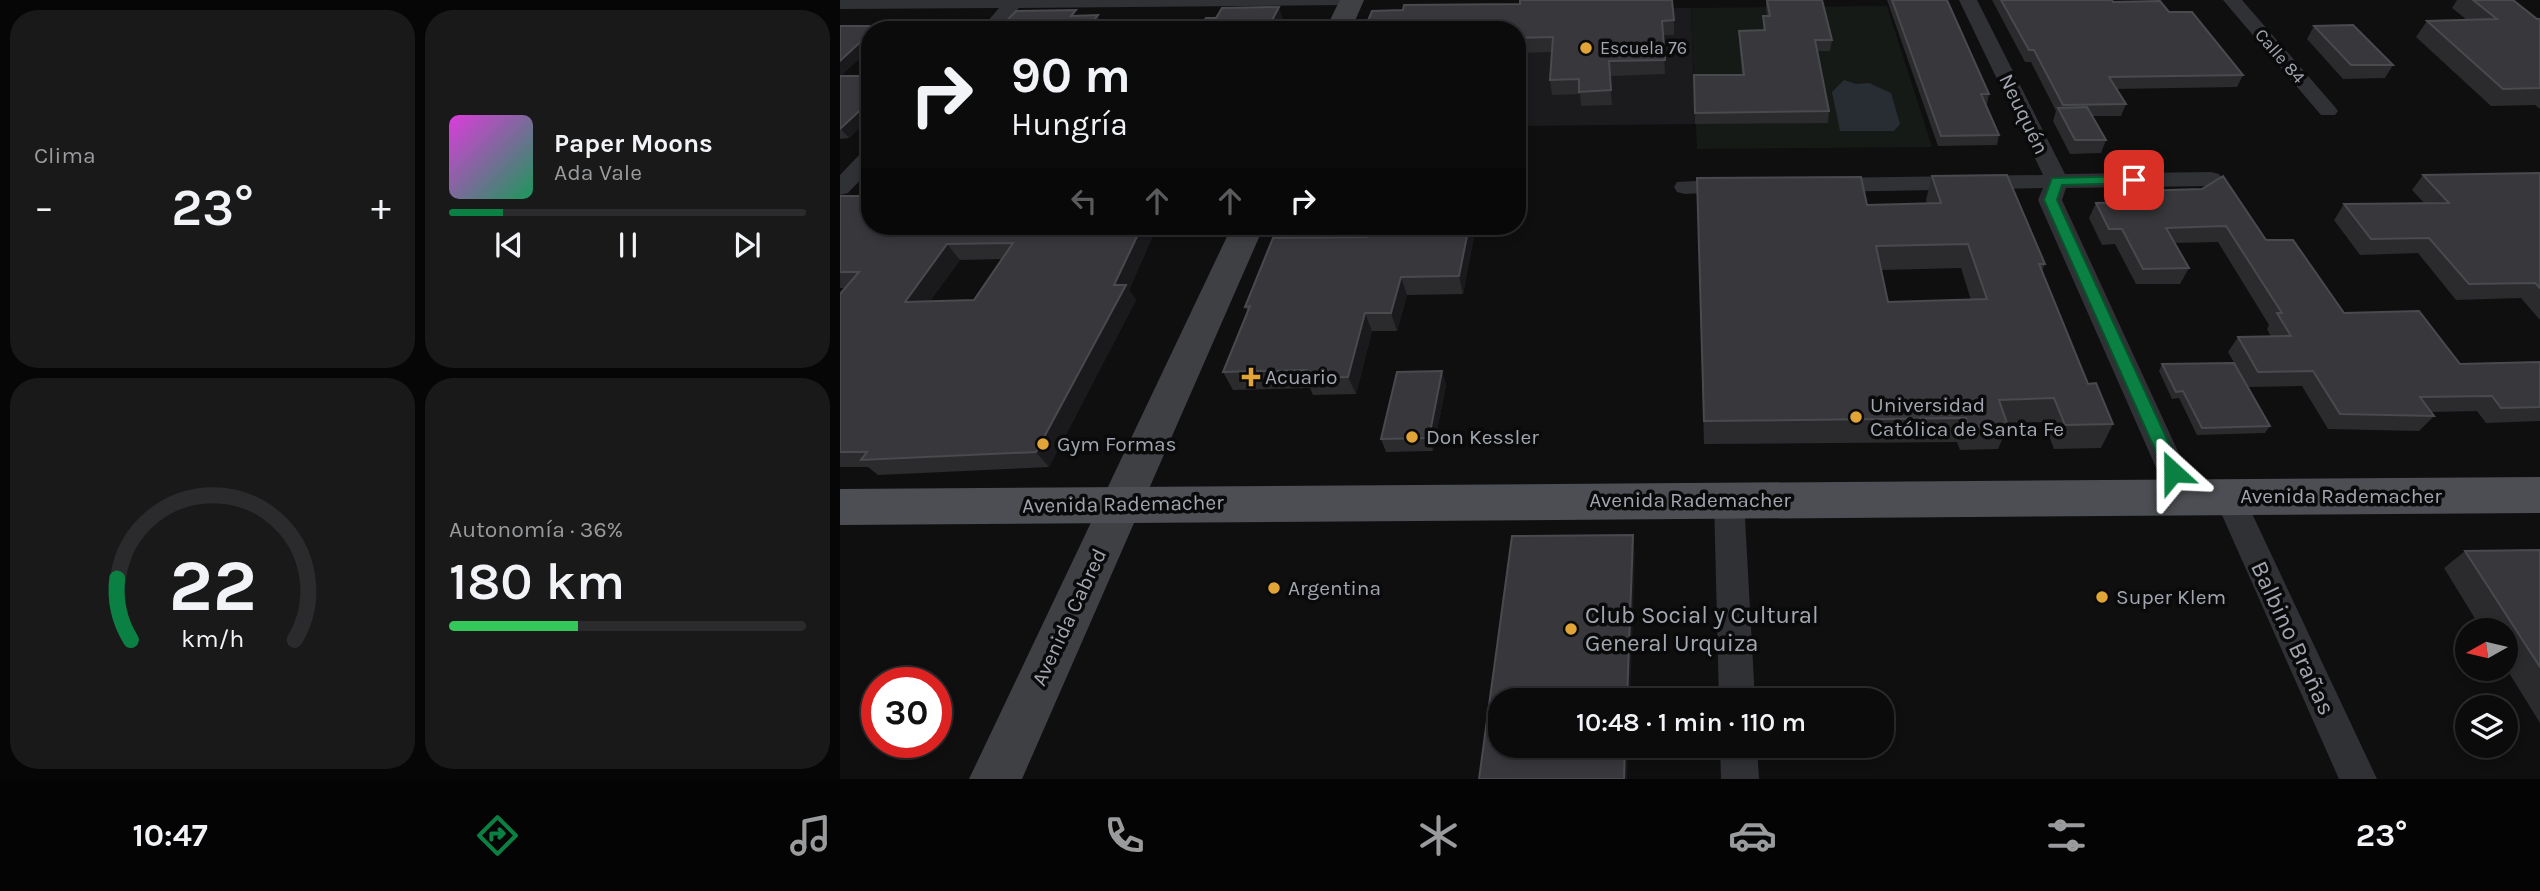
<!DOCTYPE html>
<html lang="es">
<meta charset="utf-8">
<style>
body{margin:0;font-family:Karla,sans-serif;background:#19191a;color:#f1f3f6;height:100vh;display:flex;flex-direction:column;font-size:26px;white-space:nowrap}
*{box-sizing:border-box;margin:0}
p{font-size:23px;color:#9a9b9d}
.icon{flex:none;width:38px;height:38px;fill:none;stroke:currentColor;stroke-width:2;stroke-linecap:round;stroke-linejoin:round}
.map{position:relative;flex:1;overflow:hidden}
.sheet{display:flex;flex-direction:column;gap:10px;padding:10px;background:#060607;width:840px}
.sheet>*{flex:none}
.banner{position:absolute;left:21px;top:21px;width:665px;height:214px;border-radius:28px;box-shadow:0 4px 10px #0003,0 0 0 2px #2b2b2d;background:#0b0b0c;color:#f1f3f6;overflow:hidden}
.needle{width:46px;rotate:262deg}
.tools{position:absolute;left:1615px;top:618px;display:grid;gap:14px}
.tools a{display:grid;place-items:center;width:63px;height:63px;border-radius:50%;background:#0b0b0c;box-shadow:0 4px 10px #0003,0 0 0 2px #2b2b2d;font-size:35px}
.speed{position:absolute;left:21px;top:667px;display:flex;gap:14px;font-size:35px;font-weight:700;text-align:center}
.speed>*{display:grid;place-content:center;width:91px;height:91px;border-radius:50%;background:#0b0b0c;box-shadow:0 4px 10px #0003,0 0 0 2px #2b2b2d;line-height:1}
.speed .limit{border:10px solid #d22;background:#fff;color:#111}
.pin{position:absolute;display:grid;place-items:center;width:60px;height:60px;color:#fff;margin:-30px;border-radius:14px;box-shadow:0 4px 10px #0006}
.me{position:absolute;width:77px;margin:-38px;rotate:336deg;stroke-linejoin:round;filter:drop-shadow(0 0 5px #0008)}
.turn{display:flex;align-items:center;gap:24px;height:147px;padding:0 35px;font-size:32px}
.turn .icon{width:91px;height:91px;stroke-width:2.5}
.turn b{display:block;font-size:49px;line-height:60px}
.lanes{display:flex;align-items:center;height:66px;padding:0 35px;background:#0003;justify-content:center;gap:35px;direction:ltr}
.lanes .off{opacity:.35}
.big{font-size:52px;font-weight:600;line-height:1.1}
.sheet .card{flex:1;display:flex;flex-direction:column;justify-content:center;gap:10px;min-width:0;padding:0 24px;border-radius:28px;background:#19191a}
.sheet .dial{align-items:center;gap:0}
.dial svg{height:182px;overflow:visible;fill:none;stroke:#2b2b2d;stroke-width:7;stroke-linecap:round;text-anchor:middle}
.dial text{fill:#f1f3f6;stroke:none}
.song{display:flex;align-items:center;gap:21px}
.cover{width:84px;height:84px;border-radius:10px;background:linear-gradient(135deg,hsl(300 70% 55%),hsl(150 70% 35%))}
.played{height:7px;border-radius:4px;background:linear-gradient(90deg,#0b8043 15%,#2b2b2d 15%)}
.keys{display:flex;justify-content:space-around;direction:ltr}
.heat{display:flex;justify-content:space-between;align-items:center;font-size:38px;direction:ltr}
.charge{height:10px;border-radius:5px;background:linear-gradient(90deg,#34c759 36%,#2b2b2d 0)}
.sheet .tiles{flex:1;display:grid;gap:10px;grid-template-columns:repeat(2,1fr)}
.trip{position:absolute;left:648px;top:688px;width:406px;height:70px;border-radius:28px;background:#0b0b0c;box-shadow:0 4px 10px #0003,0 0 0 2px #2b2b2d;font-weight:600;line-height:70px;text-align:center}
.dock{display:flex;height:112px;justify-content:space-around;align-items:center;background:#040405;color:#9a9b9d}
.dock .icon{width:49px;height:49px}
.dock .active{color:#0b8043}
.dock b{font-size:32px;color:#f1f3f6}
main{display:flex;flex:1;min-height:0}
.map>svg:first-child{display:block}
.built{fill:#1b1b1d}
.green{fill:#161a16}
.water{fill:#272d32}
.lines{fill:none;stroke-linecap:round;stroke-linejoin:round}
.minor{fill:#303135;fill-rule:evenodd}
.secondary{fill:#3e4044;fill-rule:evenodd}
.primary{fill:#4c4e53;fill-rule:evenodd}
.wall{fill:#2b2b2e;fill-rule:evenodd}
.shaded-wall{fill:#1a1a1c}
.building{fill:#38383c;stroke:#484a4e;stroke-width:2;fill-rule:evenodd}
.route{fill:#0b8043;stroke:#07532c;stroke-width:2}
.poi-dot{fill:#e1a436;stroke:#0a0a0b;stroke-width:2.5}
.labels{text-anchor:middle;dominant-baseline:central;stroke-width:7;stroke-linejoin:round;paint-order:stroke}
.far-poi-label{font-size:18px;fill:#a1a6b0;stroke:#0a0a0b;text-anchor:start}
.far-street-label{font-size:18px;fill:#a1a6b0;stroke:#0a0a0b}
.street-label{font-size:21px;fill:#a1a6b0;stroke:#0a0a0b}
.poi-label{font-size:21px;fill:#a1a6b0;stroke:#0a0a0b;text-anchor:start}
.near-poi-label{font-size:24px;fill:#a1a6b0;stroke:#0a0a0b;text-anchor:start}
.near-street-label{font-size:24px;fill:#a1a6b0;stroke:#0a0a0b}
</style>
<main>
<section class="sheet">
<div class="tiles">
<div class="card"><p>Clima</p>
<div class="heat"><a>−</a><b class="big">23°</b><a>+</a></div>
</div>
<div class="card">
<div class="song"><i class="cover"></i><div><b>Paper Moons</b><p>Ada Vale</p></div></div>
<div class="played"></div>
<div class="keys"><svg class="icon" aria-label="previous" viewBox="0 0 24 24"><path d="M18 5L8 12l10 7zM5 5v14"/></svg><svg class="icon" aria-label="pause" viewBox="0 0 24 24"><path d="M8 5v14M16 5v14"/></svg><svg class="icon" aria-label="next" viewBox="0 0 24 24"><path d="M6 5l10 7-10 7zM19 5v14"/></svg></div>
</div>
<div class="card dial"><svg viewBox="0 0 100 80">
<path d="M14 69A42 42 0 1 1 86 69"/>
<path d="M14 69A42 42 0 0 1 8 42" stroke="#0b8043"/>
<text x="50" y="56" font-size="32" font-weight="700">22</text>
<text x="50" y="72" font-size="11">km/h</text>
</svg></div>
<div class="card"><p>Autonomía · 36%</p><b class="big">180 km</b><div class="charge"></div></div>
</div>
</section>
<div class="map">
<svg width="1700" height="779" viewBox="0 0 1700 779">
<rect width="100%" height="100%" fill="#0f0f10"/>
<path class="built" d="M 851,8 L 855,124 L 677,126 L 677,30 L 651,30 L 656,9 Z"/>
<path class="green" d="M 1047,6 L 1092,147 L 857,149 L 851,8 Z"/>
<path class="water" d="M 1004,80 L 1016,84 L 1029,83 L 1051,93 L 1060,124 L 1054,131 L 1000,131 L 992,92 Z"/>
<g class="lines">
<path class="minor" d="M 0,0 L 511,0 L 502,5 L 179,8 L 159,30 L 140,30 L 159,8 L 0,9 Z
M 1119,0 L 1137,0 L 1225,174 L 1371,172 L 1379,174 L 1382,179 L 1379,184 L 1371,186 L 1226,188 L 1222,200 L 1359,497 L 1355,506 L 1344,510 L 1333,506 L 1329,497 L 1198,200 L 1203,188 L 984,192 L 976,190 L 973,185 L 976,180 L 984,178 L 1203,175 Z
M 1383,0 L 1402,0 L 1495,107 L 1498,111 L 1495,115 L 1481,115 Z
M 30,150 L 30,170 L 8,193 L 0,195 L 0,175 L 22,152 Z
M 894,179 L 902,181 L 905,186 L 902,191 L 845,194 L 837,192 L 834,187 L 837,182 Z
M 1389,484 L 1400,488 L 1537,779 L 1499,779 L 1374,497 L 1378,488 Z
M 889,487 L 900,491 L 904,500 L 915,700 L 879,700 L 874,500 L 878,491 Z
M 880,746 L 917,746 L 919,779 L 881,779 Z"/>
<path class="secondary" d="M 500,0 L 524,0 L 511,30 L 485,30 Z
M 392,226 L 424,226 L 182,779 L 129,779 Z"/>
<path class="primary" d="M 1700,477 L 1700,513 L 0,525 L 0,489 Z"/>
</g>
<path class="wall" d="M 926,0 L 982,0 L 992,40 L 990,51 L 977,51 L 989,111 L 988,123 L 855,124 L 854,75 L 902,75 L 899,42 L 899,31 L 923,30 L 923,16 L 927,16 L 926,8 Z
M 1047,0 L 1107,0 L 1149,94 L 1147,104 L 1146,104 L 1159,135 L 1157,145 L 1098,146 Z
M 1152,0 L 1272,0 L 1273,2 L 1329,12 L 1403,75 L 1397,87 L 1276,89 L 1286,104 L 1281,116 L 1253,116 L 1266,140 L 1261,153 L 1230,154 L 1213,121 L 1216,111 L 1191,62 L 1185,62 Z
M 1617,0 L 1673,0 L 1697,19 L 1700,19 L 1700,109 L 1695,105 L 1651,106 L 1576,37 L 1587,21 L 1627,20 L 1612,8 Z
M 680,4 L 834,20 L 834,35 L 823,35 L 825,74 L 770,76 L 772,105 L 741,106 L 740,94 L 712,95 L 710,80 L 712,52 L 677,53 L 677,30 L 563,10 Z
M 0,26 L 38,26 L 41,30 L 30,30 L 30,49 L 0,76 L 30,76 L 30,117 L 9,138 L 0,139 Z
M 1474,26 L 1553,65 L 1545,78 L 1503,79 L 1467,39 Z
M 1700,173 L 1700,320 L 1681,298 L 1616,300 L 1578,253 L 1520,255 L 1494,220 L 1504,204 L 1584,203 L 1572,190 L 1583,175 Z
M 1092,176 L 1205,264 L 1202,271 L 1248,384 L 1273,424 L 1261,448 L 1214,449 L 1204,422 L 1167,423 L 1168,426 L 1158,449 L 1120,450 L 1117,442 L 864,444 L 857,178 L 1027,205 L 1087,204 L 1086,200 ZM 1121,268 L 1131,300 L 1048,302 L 1041,270 Z
M 1297,191 L 1426,240 L 1504,313 L 1620,364 L 1700,362 L 1700,421 L 1646,423 L 1637,411 L 1591,412 L 1594,416 L 1579,431 L 1488,429 L 1462,386 L 1408,387 L 1388,352 L 1398,337 L 1431,337 L 1427,329 L 1429,325 L 1378,242 L 1334,243 L 1349,268 L 1340,284 L 1296,284 L 1275,244 L 1262,245 L 1249,218 L 1256,203 L 1292,202 Z
M 0,196 L 27,196 L 30,226 L 339,226 L 336,232 L 314,233 L 289,290 L 296,300 L 209,467 L 38,475 L 28,467 L 0,467 L 0,294 L 5,288 L 0,288 ZM 162,259 L 134,300 L 90,301 L 120,260 Z
M 530,226 L 636,226 L 623,294 L 567,295 L 557,331 L 532,331 L 516,394 L 473,395 L 470,388 L 393,390 L 383,372 L 408,312 L 405,307 L 527,237 Z
M 1322,364 L 1430,426 L 1425,433 L 1357,435 L 1339,398 L 1332,399 L 1319,371 Z
M 602,371 L 606,385 L 593,451 L 546,452 L 541,439 Z
M 1700,550 L 1700,723 L 1666,668 L 1666,630 L 1642,630 L 1604,568 L 1625,551 Z"/>
<path class="shaded-wall" d="M 439,7 L 444,22 L 440,30 L 427,30 Z
M 258,15 L 265,30 L 250,30 L 249,27 Z
M 30,33 L 30,49 L 0,77 L 0,61 Z
M 30,101 L 30,117 L 9,138 L 1,129 Z
M 302,226 L 310,226 L 314,233 L 289,290 L 296,300 L 209,467 L 196,452 Z
M 332,226 L 339,226 L 336,232 Z
M 629,226 L 636,226 L 623,294 L 619,276 Z
M 107,244 L 120,260 L 78,317 L 65,302 Z
M 561,277 L 567,295 L 557,331 L 551,313 Z
M 525,313 L 532,331 L 516,394 L 508,377 Z
M 602,371 L 606,385 L 593,451 L 589,438 Z
M 793,535 L 795,557 L 790,700 L 787,700 Z
M 785,746 L 788,746 L 787,779 L 784,779 Z"/>
<path class="building" d="M 680,0 L 832,0 L 834,20 L 822,21 L 825,60 L 769,61 L 771,90 L 739,92 L 739,79 L 710,80 L 713,37 L 677,38 L 677,30 L 524,30 L 532,11 L 563,10 L 564,5 L 680,4 Z
M 927,0 L 982,0 L 992,40 L 975,40 L 989,111 L 855,113 L 854,75 L 904,75 L 899,31 L 925,30 L 923,16 L 930,16 Z
M 1052,0 L 1107,0 L 1149,94 L 1141,94 L 1159,135 L 1101,136 Z
M 1161,0 L 1272,0 L 1273,2 L 1320,1 L 1329,12 L 1352,12 L 1403,75 L 1269,77 L 1286,104 L 1223,105 L 1194,50 L 1189,50 Z
M 1633,0 L 1673,0 L 1697,19 L 1700,19 L 1700,88 L 1663,89 L 1587,21 L 1657,19 Z
M 439,7 L 427,30 L 357,30 L 366,18 L 376,18 L 382,8 Z
M 236,10 L 231,16 L 258,15 L 249,27 L 253,27 L 251,30 L 158,30 L 176,11 Z
M 1513,25 L 1553,65 L 1511,65 L 1474,26 Z
M 0,26 L 38,26 L 34,30 L 30,30 L 30,33 L 0,61 Z
M 0,76 L 30,76 L 30,101 L 0,129 Z
M 1247,107 L 1266,140 L 1235,140 L 1218,108 Z
M 1700,173 L 1700,288 L 1695,283 L 1629,284 L 1589,238 L 1531,239 L 1504,204 L 1609,203 L 1583,175 Z
M 1167,175 L 1205,264 L 1199,264 L 1248,384 L 1256,383 L 1273,424 L 1225,425 L 1214,398 L 1159,400 L 1168,426 L 1128,427 L 1126,418 L 864,421 L 857,178 L 1021,177 L 1027,205 L 1101,203 L 1092,176 ZM 1128,244 L 1147,299 L 1048,302 L 1036,246 Z
M 1383,176 L 1426,240 L 1453,240 L 1504,313 L 1579,311 L 1620,364 L 1700,362 L 1700,407 L 1661,408 L 1652,396 L 1580,397 L 1594,416 L 1500,414 L 1473,371 L 1418,372 L 1398,337 L 1451,336 L 1437,313 L 1442,313 L 1386,226 L 1326,228 L 1349,268 L 1303,269 L 1282,229 L 1269,229 L 1256,203 L 1304,202 L 1297,191 L 1362,189 Z
M 30,192 L 30,226 L 302,226 L 274,285 L 286,285 L 196,452 L 21,460 L 27,452 L 0,452 L 0,294 L 19,272 L 0,272 L 0,196 L 27,196 ZM 173,243 L 134,300 L 65,302 L 107,244 Z
M 530,226 L 629,226 L 619,276 L 561,277 L 551,313 L 525,313 L 508,377 L 465,378 L 467,370 L 383,372 L 410,306 L 405,307 L 433,238 L 527,237 Z
M 1394,363 L 1430,426 L 1362,428 L 1343,391 L 1336,392 L 1322,364 Z
M 602,371 L 589,438 L 541,439 L 557,372 Z
M 793,535 L 787,700 L 660,700 L 660,746 L 785,746 L 784,779 L 639,779 L 672,536 Z
M 1700,550 L 1700,667 L 1625,551 Z"/>
<path class="route" d="M 1294,176 L 1300,180 L 1298,183 L 1222,185 L 1217,200 L 1342,472 L 1339,477 L 1327,477 L 1325,472 L 1204,200 L 1212,178 Z"/>
<g class="poi-dot">
<circle cx="746" cy="48" r="7"/>
<path d="M407.5 366.5h7v7h7v7h-7v7h-7v-7h-7v-7h7z"/>
<circle cx="1016" cy="417" r="7"/>
<circle cx="572" cy="437" r="7"/>
<circle cx="203" cy="444" r="7"/>
<circle cx="434" cy="588" r="7"/>
<circle cx="1262" cy="597" r="7"/>
<circle cx="731" cy="629" r="7"/>
</g>
<g class="labels">
<g class="far-poi-label">
<text x="760" y="48">Escuela 76</text>
</g>
<g class="far-street-label">
<text transform="translate(1440 56) rotate(49)">Calle 84</text>
</g>
<g class="street-label">
<text transform="translate(1184 114) rotate(64)">Neuquén</text>
<text x="1501" y="496">Avenida Rademacher</text>
<text x="850" y="500">Avenida Rademacher</text>
<text transform="translate(283 504) rotate(-1)">Avenida Rademacher</text>
<text transform="translate(229 617) rotate(-65)">Avenida Cabred</text>
</g>
<g class="poi-label">
<text x="425" y="377">Acuario</text>
<text x="1030" y="405">Universidad<tspan x="1030" dy="24">Católica de Santa Fe</tspan></text>
<text x="586" y="437">Don Kessler</text>
<text x="217" y="444">Gym Formas</text>
<text x="448" y="588">Argentina</text>
<text x="1276" y="597">Super Klem</text>
</g>
<g class="near-poi-label">
<text x="745" y="615">Club Social y Cultural<tspan x="745" dy="28">General Urquiza</tspan></text>
</g>
<g class="near-street-label">
<text transform="translate(1453 638) rotate(65)">Balbino Brañas</text>
</g>
</g>
</svg>
<div class="tools">
<a><svg class="needle" viewBox="-14 -14 28 28"><path d="M0-13l5 13h-10z" fill="#e53935"/><path d="M0 13l5-13h-10z" fill="#9a9b9d"/></svg></a>
<a><svg class="icon" aria-label="layers" viewBox="0 0 24 24"><path d="M12 4l9 5-9 5-9-5zM3 14l9 5 9-5"/></svg></a>
</div>
<div class="speed"><div class="limit">30</div></div>
<div class="pin" style="left:1294px;top:180px;background:#d93025"><svg class="icon" aria-label="arrive" viewBox="0 0 24 24"><path d="M6 21V4h12l-3 4 3 4H6"/></svg></div>
<svg class="me" style="left:1333px;top:472px" viewBox="-20 -20 40 40"><path d="M0-17L14 15 0 8-14 15z" fill="#0b8043" stroke="#fff" stroke-width="4"/></svg>
<div class="trip">10:48 · 1 min · 110 m</div>
<div class="banner">
<div class="turn"><svg class="icon" aria-label="right" viewBox="0 0 24 24"><path d="M7 20v-9h11M14 6l5 5-5 5"/></svg><div><b>90 m</b>Hungría</div></div>
<div class="lanes"><svg class="icon off" aria-label="left" viewBox="0 0 24 24"><path d="M17 20v-9H6M10 6l-5 5 5 5"/></svg><svg class="icon off" aria-label="ahead" viewBox="0 0 24 24"><path d="M12 20V5M6 11l6-6 6 6"/></svg><svg class="icon off" aria-label="ahead" viewBox="0 0 24 24"><path d="M12 20V5M6 11l6-6 6 6"/></svg><svg class="icon" aria-label="right" viewBox="0 0 24 24"><path d="M7 20v-9h11M14 6l5 5-5 5"/></svg></div>
</div>
</div>
</main>
<nav class="dock">
<b>10:47</b>
<svg class="icon active" aria-label="directions" viewBox="0 0 24 24"><path d="M12 3l9 9-9 9-9-9zM9 14v-3h6M13 9l2 2-2 2"/></svg>
<svg class="icon" aria-label="music" viewBox="0 0 24 24"><path d="M9 18V5l10-2v13"/><circle cx="6" cy="18" r="3"/><circle cx="16" cy="16" r="3"/></svg>
<svg class="icon" aria-label="phone" viewBox="0 0 24 24"><path d="M5 4h4l2 5-3 2q2 4 5 5l2-3 5 2v4C11 20 4 13 5 4z"/></svg>
<svg class="icon" aria-label="climate" viewBox="0 0 24 24"><path d="M12 3v18M4 7l16 10M4 17L20 7"/></svg>
<svg class="icon" aria-label="car" viewBox="0 0 24 24"><path d="M5 17H2v-5l4-1 3-4h7l3 4 3 1v5h-3M9 17h6M6 11h13"/><circle cx="7" cy="17" r="2"/><circle cx="17" cy="17" r="2"/></svg>
<svg class="icon" aria-label="filters" viewBox="0 0 24 24"><path d="M4 7h16M4 17h16"/><circle cx="9" cy="7" r="2"/><circle cx="15" cy="17" r="2"/></svg>
<b>23°</b>
</nav>
